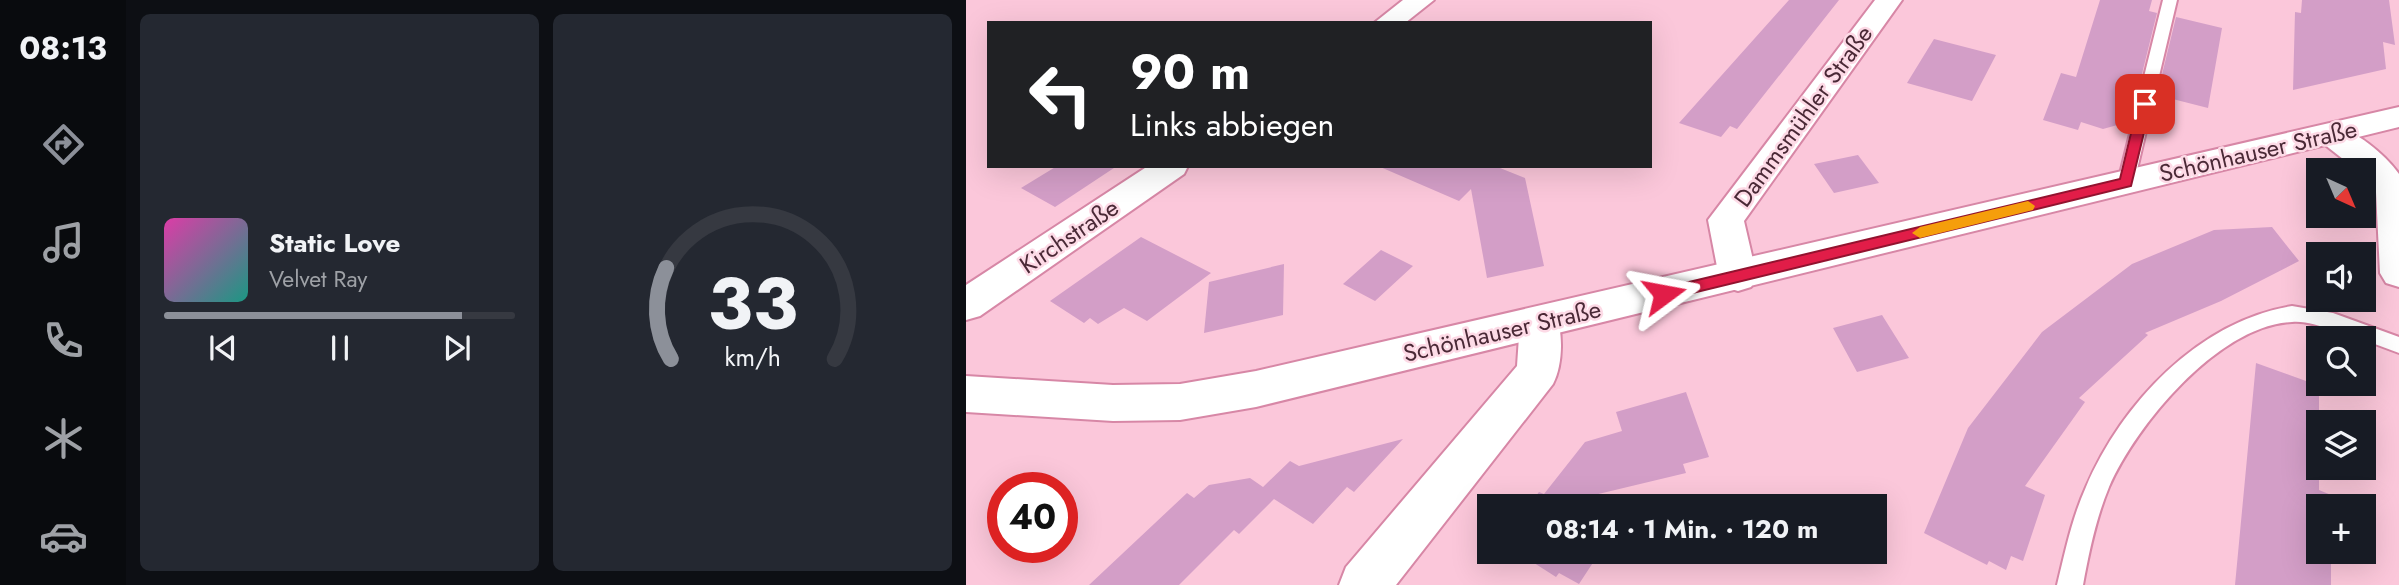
<!DOCTYPE html>
<html lang="de">
<meta charset="utf-8">
<style>
body{margin:0;font-family:Jost,sans-serif;background:#242831;color:#f1f3f6;height:100vh;display:flex;flex-direction:column;font-size:26px;white-space:nowrap}
*{box-sizing:border-box;margin:0}
p{font-size:23px;color:#9ea1a6}
.icon{flex:none;width:38px;height:38px;fill:none;stroke:currentColor;stroke-width:2;stroke-linecap:round;stroke-linejoin:round}
.map{position:relative;flex:1;overflow:hidden}
.side{display:flex;flex-direction:column;gap:14px;padding:14px;background:#0d0f14;width:840px}
.side>*{flex:none}
.guide{position:absolute;left:21px;top:21px;width:665px;height:147px;border-radius:0px;box-shadow:0 7px 28px #0002;background:#202124;color:#fff;overflow:hidden}
.needle{width:46px;rotate:136deg}
.tools{position:absolute;left:1340px;top:158px;display:grid;gap:14px}
.tools a{display:grid;place-items:center;width:70px;height:70px;border-radius:0px;background:#171b24;box-shadow:0 7px 28px #0002;font-size:35px}
.speed{position:absolute;left:21px;top:472px;display:flex;gap:14px;font-size:35px;font-weight:700;text-align:center}
.speed>*{display:grid;place-content:center;width:91px;height:91px;border-radius:50%;background:#171b24;box-shadow:0 7px 28px #0002;line-height:1}
.speed .limit{border:10px solid #d22;background:#fff;color:#111}
.pin{position:absolute;display:grid;place-items:center;width:60px;height:60px;color:#fff;margin:-30px;border-radius:14px;box-shadow:0 4px 10px #0006}
.me{position:absolute;width:77px;margin:-38px;rotate:77deg;stroke-linejoin:round;filter:drop-shadow(0 0 5px #0008)}
.turn{display:flex;align-items:center;gap:24px;height:147px;padding:0 28px;font-size:32px}
.turn .icon{width:91px;height:91px;stroke-width:2.5}
.turn b{display:block;font-size:49px;line-height:60px}
.side .tile{flex:1;display:flex;flex-direction:column;justify-content:center;gap:10px;min-width:0;padding:0 24px;border-radius:10px;background:#242831}
.side .dial{align-items:center;gap:0}
.dial svg{height:182px;overflow:visible;fill:none;stroke:#363941;stroke-width:7;stroke-linecap:round;text-anchor:middle}
.dial text{fill:#f1f3f6;stroke:none}
.song{display:flex;align-items:center;gap:21px}
.cover{width:84px;height:84px;border-radius:10px;background:linear-gradient(135deg,hsl(320 70% 55%),hsl(170 70% 35%))}
.played{height:7px;border-radius:4px;background:linear-gradient(90deg,#8c9099 85%,#363941 85%)}
.keys{display:flex;justify-content:space-around;direction:ltr}
.side .tiles{flex:1;display:grid;gap:14px;grid-template-columns:repeat(2,1fr)}
.trip{position:absolute;left:511px;top:494px;width:410px;height:70px;border-radius:0px;background:#171b24;box-shadow:0 7px 28px #0002;font-weight:700;line-height:70px;text-align:center}
main{display:flex;flex:1;min-height:0}
.tabs{display:flex;flex-direction:column;width:126px;justify-content:space-around;align-items:center;background:#090b0e;color:#9ea1a6}
.tabs .icon{width:49px;height:49px}
.tabs .selected{color:#8c9099}
.tabs b{font-size:32px;color:#f1f3f6}
.map>svg:first-child{display:block}
.building{fill:#d39ec7}
.lines{fill:none;stroke-linecap:round;stroke-linejoin:round}
.service-casing{stroke:#d787a6;stroke-width:4}
.minor-casing{stroke:#d787a6;stroke-width:4}
.tertiary-casing{stroke:#d787a6;stroke-width:4}
.service{fill:#fff;fill-rule:evenodd}
.minor{fill:#fff;fill-rule:evenodd}
.tertiary{fill:#fff;fill-rule:evenodd}
.route{fill:#e11d48;stroke:#92132f;stroke-width:2}
.slow{fill:#f59e0b}
.labels{text-anchor:middle;dominant-baseline:central;stroke-width:5;stroke-linejoin:round;paint-order:stroke}
.street-label{font-size:24px;fill:#4a2936;stroke:#fddae6}
</style>
<main>
<nav class="tabs">
<b>08:13</b>
<svg class="icon selected" aria-label="directions" viewBox="0 0 24 24"><path d="M12 3l9 9-9 9-9-9zM9 14v-3h6M13 9l2 2-2 2"/></svg>
<svg class="icon" aria-label="music" viewBox="0 0 24 24"><path d="M9 18V5l10-2v13"/><circle cx="6" cy="18" r="3"/><circle cx="16" cy="16" r="3"/></svg>
<svg class="icon" aria-label="phone" viewBox="0 0 24 24"><path d="M5 4h4l2 5-3 2q2 4 5 5l2-3 5 2v4C11 20 4 13 5 4z"/></svg>
<svg class="icon" aria-label="climate" viewBox="0 0 24 24"><path d="M12 3v18M4 7l16 10M4 17L20 7"/></svg>
<svg class="icon" aria-label="car" viewBox="0 0 24 24"><path d="M5 17H2v-5l4-1 3-4h7l3 4 3 1v5h-3M9 17h6M6 11h13"/><circle cx="7" cy="17" r="2"/><circle cx="17" cy="17" r="2"/></svg>
</nav>
<section class="side">
<div class="tiles">
<div class="tile">
<div class="song"><i class="cover"></i><div><b>Static Love</b><p>Velvet Ray</p></div></div>
<div class="played"></div>
<div class="keys"><svg class="icon" aria-label="previous" viewBox="0 0 24 24"><path d="M18 5L8 12l10 7zM5 5v14"/></svg><svg class="icon" aria-label="pause" viewBox="0 0 24 24"><path d="M8 5v14M16 5v14"/></svg><svg class="icon" aria-label="next" viewBox="0 0 24 24"><path d="M6 5l10 7-10 7zM19 5v14"/></svg></div>
</div>
<div class="tile dial"><svg viewBox="0 0 100 80">
<path d="M14 69A42 42 0 1 1 86 69"/>
<path d="M14 69A42 42 0 0 1 12 29" stroke="#8c9099"/>
<text x="50" y="56" font-size="32" font-weight="700">33</text>
<text x="50" y="72" font-size="11">km/h</text>
</svg></div>
</div>
</section>
<div class="map">
<svg width="1433" height="585" viewBox="0 0 1433 585">
<rect width="100%" height="100%" fill="#fbc7da"/>
<path class="building" d="M 823,0 L 873,0 L 771,129 L 764,126 L 755,137 L 713,123 Z
M 1134,0 L 1186,0 L 1183,11 L 1191,13 L 1172,90 L 1160,87 L 1155,124 L 1137,129 L 1115,122 L 1112,130 L 1077,120 L 1095,73 L 1110,77 Z
M 1336,0 L 1423,0 L 1429,45 L 1417,42 L 1420,69 L 1327,90 L 1329,12 L 1335,13 Z
M 1210,17 L 1256,28 L 1242,108 L 1191,95 Z
M 968,39 L 1030,55 L 1006,101 L 941,83 Z
M 892,155 L 913,183 L 868,193 L 848,164 Z
M 91,166 L 151,166 L 89,207 L 55,188 Z
M 412,166 L 529,166 L 559,178 L 578,266 L 521,278 L 505,189 L 493,201 Z
M 1306,227 L 1333,261 L 1255,301 L 1179,333 L 1182,335 L 1113,398 L 1119,402 L 1059,486 L 1079,495 L 1057,561 L 1045,556 L 1040,570 L 1023,561 L 1021,565 L 958,533 L 1002,428 L 1076,332 L 1166,264 L 1248,230 Z
M 175,237 L 245,273 L 181,321 L 158,308 L 132,324 L 124,318 L 118,323 L 84,301 Z
M 415,250 L 447,266 L 409,301 L 377,284 Z
M 318,264 L 317,315 L 238,333 L 243,282 Z
M 916,315 L 943,358 L 891,372 L 867,328 Z
M 1290,363 L 1351,385 L 1353,388 L 1353,490 L 1365,495 L 1365,506 L 1353,506 L 1353,551 L 1365,551 L 1365,585 L 1269,585 Z
M 720,392 L 743,457 L 717,464 L 720,473 L 624,496 L 642,506 L 562,506 L 573,492 L 578,494 L 619,442 L 656,431 L 650,412 Z
M 437,439 L 388,492 L 381,487 L 347,524 L 308,499 L 273,534 L 268,530 L 213,585 L 123,585 L 221,493 L 228,498 L 243,485 L 284,478 L 297,487 L 324,461 L 333,466 Z
M 558,551 L 646,551 L 638,563 L 630,558 L 613,584 L 593,573 L 590,577 L 565,561 L 568,557 Z"/>
<g class="lines">
<g class="service-casing">
<path id="service" d="M 1197,0 L 1211,0 L 1168,182 L 1160,188 L 1152,182 Z
M 1326,306 L 1367,313 L 1433,337 L 1433,353 L 1398,340 L 1398,338 C 1374,338 1352,320 1326,322 C 1253,325 1170,425 1143,487 C 1130,518 1123,552 1117,585 L 1091,585 C 1099,552 1106,518 1120,487 C 1156,403 1233,321 1326,306 Z"/>
</g>
<g class="minor-casing">
<path id="minor" d="M 437,0 L 468,0 L 439,23 L 408,23 Z
M 909,0 L 936,0 L 778,221 L 791,277 L 785,287 L 772,291 L 759,287 L 753,277 L 742,220 Z
M 1365,124 C 1389,130 1419,154 1433,174 L 1433,287 L 1420,283 L 1414,273 L 1410,192 L 1398,175 L 1398,170 L 1391,170 L 1354,141 L 1349,134 L 1354,127 Z
M 182,166 L 222,166 L 218,174 L 14,316 L 0,320 L 0,285 Z
M 574,306 L 588,311 C 598,330 597,365 587,384 L 430,585 L 373,585 L 380,567 L 551,366 L 554,322 L 560,311 Z"/>
</g>
<g class="tertiary-casing">
<path id="tertiary" d="M 1433,107 L 1433,127 L 290,407 L 214,420 L 147,421 L 0,412 L 0,376 L 147,385 L 214,384 L 290,371 Z"/>
</g>
<use href="#service" class="service"/>
<use href="#minor" class="minor"/>
<use href="#tertiary" class="tertiary"/>
</g>
<path class="route" d="M 1179,100 L 1185,104 L 1165,186 L 698,300 L 690,294 L 698,288 L 1154,179 L 1172,104 Z"/>
<path class="slow" d="M 1062,201 L 1069,206 L 1067,210 L 954,238 L 946,233 L 954,227 Z"/>
<g class="labels">
<g class="street-label">
<text transform="translate(837 116) rotate(-54)">Dammsmühler Straße</text>
<text transform="translate(1292 151) rotate(-13)">Schönhauser Straße</text>
<text transform="translate(103 236) rotate(-34)">Kirchstraße</text>
<text transform="translate(536 331) rotate(-13)">Schönhauser Straße</text>
</g>
</g>
</svg>
<div class="tools">
<a><svg class="needle" viewBox="-14 -14 28 28"><path d="M0-13l5 13h-10z" fill="#e53935"/><path d="M0 13l5-13h-10z" fill="#9ea1a6"/></svg></a>
<a><svg class="icon" aria-label="sound" viewBox="0 0 24 24"><path d="M4 9h4l5-4v14l-5-4H4zM17 9q2 3 0 6"/></svg></a>
<a><svg class="icon" aria-label="search" viewBox="0 0 24 24"><circle cx="10" cy="10" r="6"/><path d="M15 15l6 6"/></svg></a>
<a><svg class="icon" aria-label="layers" viewBox="0 0 24 24"><path d="M12 4l9 5-9 5-9-5zM3 14l9 5 9-5"/></svg></a>
<a>+</a>
</div>
<div class="speed"><div class="limit">40</div></div>
<div class="pin" style="left:1179px;top:104px;background:#d93025"><svg class="icon" aria-label="arrive" viewBox="0 0 24 24"><path d="M6 21V4h12l-3 4 3 4H6"/></svg></div>
<svg class="me" style="left:698px;top:294px" viewBox="-20 -20 40 40"><path d="M0-17L14 15 0 8-14 15z" fill="#e11d48" stroke="#fff" stroke-width="4"/></svg>
<div class="trip">08:14 · 1 Min. · 120 m</div>
<div class="guide">
<div class="turn"><svg class="icon" aria-label="left" viewBox="0 0 24 24"><path d="M17 20v-9H6M10 6l-5 5 5 5"/></svg><div><b>90 m</b>Links abbiegen</div></div>
</div>
</div>
</main>
